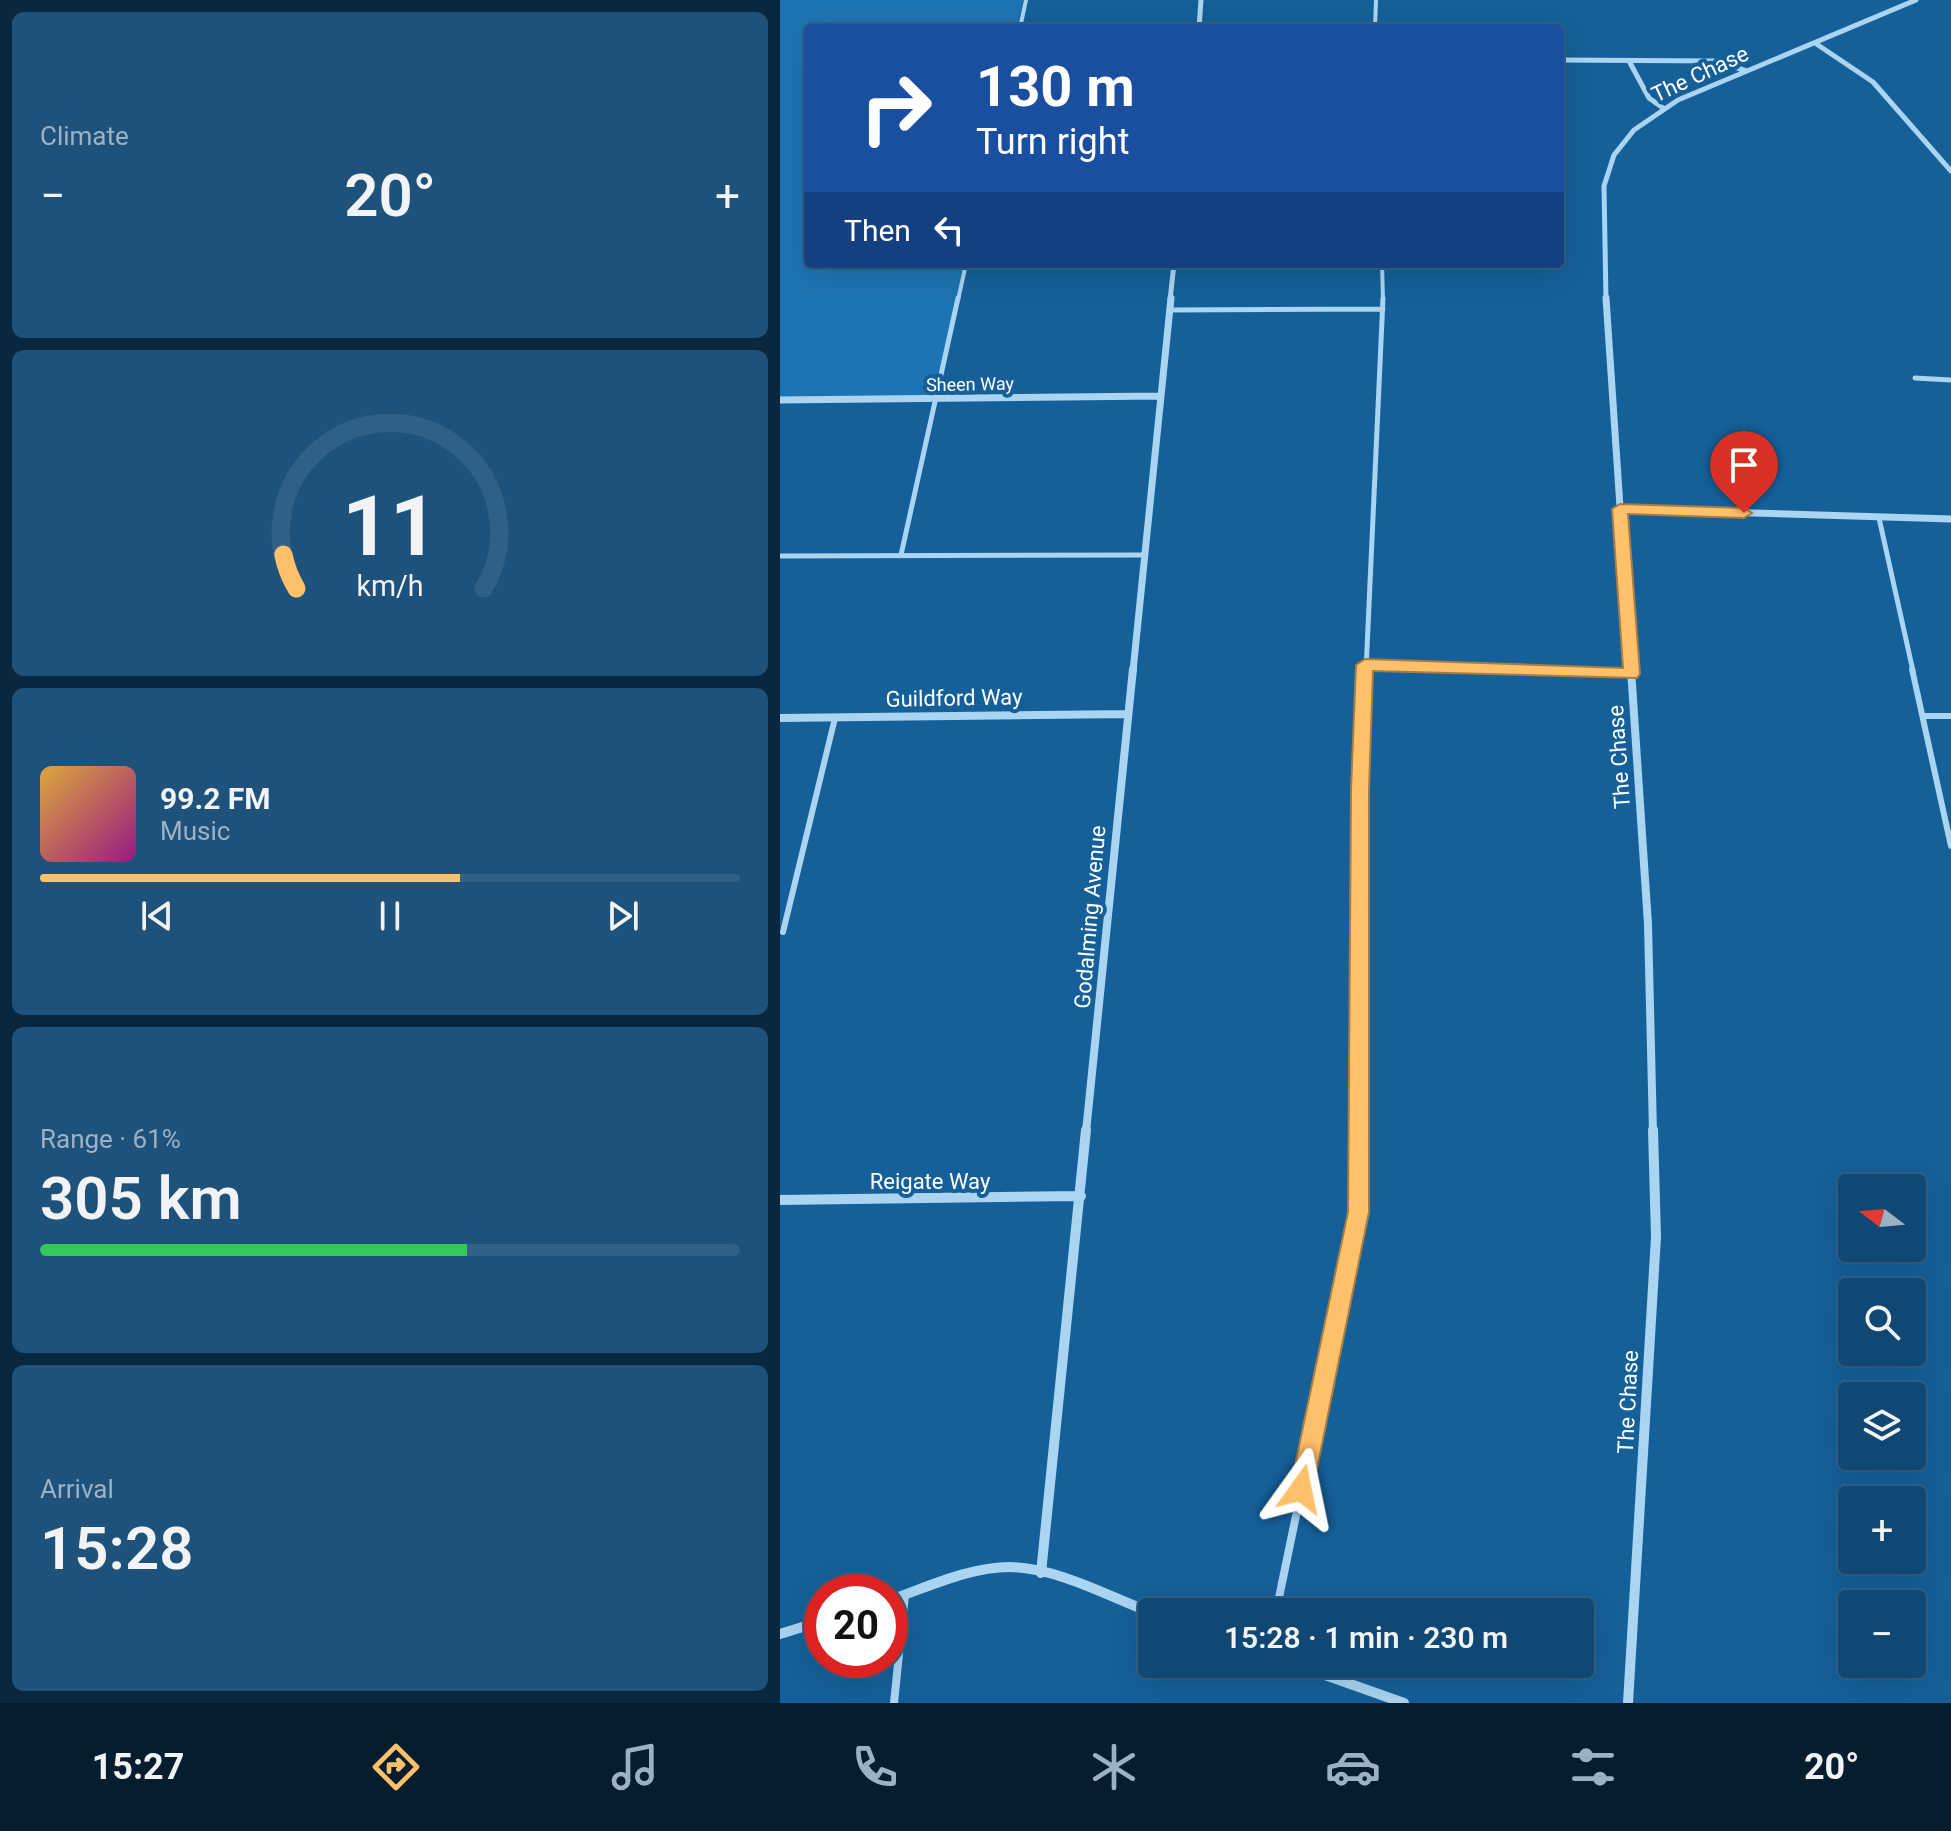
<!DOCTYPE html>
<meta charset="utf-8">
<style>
body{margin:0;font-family:Roboto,sans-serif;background:#1e527b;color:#f1f3f6;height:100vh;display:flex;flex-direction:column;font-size:30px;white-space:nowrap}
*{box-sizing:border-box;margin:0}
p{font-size:26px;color:#9cb2c4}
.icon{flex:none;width:44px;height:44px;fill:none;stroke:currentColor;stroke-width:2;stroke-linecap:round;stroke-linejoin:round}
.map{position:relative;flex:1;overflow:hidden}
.drawer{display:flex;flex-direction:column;gap:12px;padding:12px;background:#09283f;width:780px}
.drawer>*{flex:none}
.hud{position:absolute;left:24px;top:24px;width:760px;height:244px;border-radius:8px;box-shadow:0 8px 32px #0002,0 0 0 2px #306085;background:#1a4fa0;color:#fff;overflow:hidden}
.needle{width:52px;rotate:286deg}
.controls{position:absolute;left:1058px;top:1174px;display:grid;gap:16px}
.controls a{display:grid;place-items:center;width:88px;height:88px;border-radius:8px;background:#104873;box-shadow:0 8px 32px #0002,0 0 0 2px #306085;font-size:40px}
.speed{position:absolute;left:24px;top:1574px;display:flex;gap:16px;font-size:40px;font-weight:700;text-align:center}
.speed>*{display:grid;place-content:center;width:104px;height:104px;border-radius:50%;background:#104873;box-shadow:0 8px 32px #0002,0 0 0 2px #306085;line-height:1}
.speed .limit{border:12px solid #d22;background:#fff;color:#111}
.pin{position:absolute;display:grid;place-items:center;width:68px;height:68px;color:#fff;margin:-82px -34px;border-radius:50% 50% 50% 0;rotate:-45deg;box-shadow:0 0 8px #0007}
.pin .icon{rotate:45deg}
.me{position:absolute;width:88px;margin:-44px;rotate:12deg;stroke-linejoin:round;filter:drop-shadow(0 0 6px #0008)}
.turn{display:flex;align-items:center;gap:28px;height:168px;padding:0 40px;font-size:36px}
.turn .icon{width:104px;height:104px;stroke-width:2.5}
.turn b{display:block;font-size:56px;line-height:68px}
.then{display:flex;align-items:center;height:76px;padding:0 40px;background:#0003;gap:16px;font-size:30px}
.big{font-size:60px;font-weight:600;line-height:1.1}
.drawer .widget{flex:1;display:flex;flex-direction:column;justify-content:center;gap:12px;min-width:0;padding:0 28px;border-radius:12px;background:#1e527b}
.drawer .dial{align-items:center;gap:0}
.dial svg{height:208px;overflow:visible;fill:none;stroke:#306085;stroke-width:7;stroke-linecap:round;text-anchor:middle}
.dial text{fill:#f1f3f6;stroke:none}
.song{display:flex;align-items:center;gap:24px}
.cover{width:96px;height:96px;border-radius:12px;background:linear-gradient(135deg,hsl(40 70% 55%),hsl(310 70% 35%))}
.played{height:8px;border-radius:4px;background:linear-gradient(90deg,#ffc06a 60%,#306085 60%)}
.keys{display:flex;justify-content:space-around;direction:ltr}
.heat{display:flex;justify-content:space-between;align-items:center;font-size:44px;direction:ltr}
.charge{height:12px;border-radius:6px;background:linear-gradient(90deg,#34c759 61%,#306085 0)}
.trip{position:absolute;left:358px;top:1598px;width:456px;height:80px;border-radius:8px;background:#104873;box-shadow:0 8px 32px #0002,0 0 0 2px #306085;font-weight:600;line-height:80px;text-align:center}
.dock{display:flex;height:128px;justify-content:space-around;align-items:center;background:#061d2e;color:#9cb2c4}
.dock .icon{width:56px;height:56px}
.dock .selected{color:#ffc06a}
.dock b{font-size:36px;color:#f1f3f6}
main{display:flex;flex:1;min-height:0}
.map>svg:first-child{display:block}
.green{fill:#1e74b2}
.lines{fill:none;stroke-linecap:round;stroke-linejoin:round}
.service-far3{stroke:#a9d4f2;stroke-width:4}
.service-far2{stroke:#a9d4f2;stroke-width:5}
.service-far1{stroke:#a9d4f2;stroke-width:6}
.service{stroke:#a9d4f2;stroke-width:8}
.minor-far3{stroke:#a9d4f2;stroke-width:5}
.minor-far2{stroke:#a9d4f2;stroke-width:7}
.minor-far1{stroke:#a9d4f2;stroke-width:8}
.minor{stroke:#a9d4f2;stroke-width:10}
.route{fill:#ffc06a;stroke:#a67d45;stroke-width:2}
.labels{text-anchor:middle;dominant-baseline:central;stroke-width:8;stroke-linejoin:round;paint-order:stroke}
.far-street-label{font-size:18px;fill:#fff;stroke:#156099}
.street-label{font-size:22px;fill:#fff;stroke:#156099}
</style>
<main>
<section class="drawer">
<div class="widget"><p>Climate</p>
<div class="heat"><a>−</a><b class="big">20°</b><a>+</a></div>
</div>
<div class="widget dial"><svg viewBox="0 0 100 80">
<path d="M14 69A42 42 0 1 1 86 69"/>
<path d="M14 69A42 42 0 0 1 9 56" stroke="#ffc06a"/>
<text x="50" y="56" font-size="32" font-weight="700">11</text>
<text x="50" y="72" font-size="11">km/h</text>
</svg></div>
<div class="widget">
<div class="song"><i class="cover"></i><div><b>99.2 FM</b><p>Music</p></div></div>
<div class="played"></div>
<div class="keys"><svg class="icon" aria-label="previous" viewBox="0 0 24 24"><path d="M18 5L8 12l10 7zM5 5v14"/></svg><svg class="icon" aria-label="pause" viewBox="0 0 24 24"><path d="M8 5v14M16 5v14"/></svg><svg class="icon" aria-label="next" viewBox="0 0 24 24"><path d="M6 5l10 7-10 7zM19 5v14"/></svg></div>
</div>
<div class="widget"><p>Range · 61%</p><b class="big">305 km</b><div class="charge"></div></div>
<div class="widget"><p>Arrival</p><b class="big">15:28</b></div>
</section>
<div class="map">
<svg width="1171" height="1703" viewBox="0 0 1171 1703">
<rect width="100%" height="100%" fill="#156099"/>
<path class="green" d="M 0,0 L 243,0 L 237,28 L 28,28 L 28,264 L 185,264 L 156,398 L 0,400 Z"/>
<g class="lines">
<path class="service-far3" d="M 240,28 L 246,0
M 595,28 L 596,0
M 602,264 L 603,300
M 178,300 L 186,264"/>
<path class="service-far2" d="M 389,310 L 603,309
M 1135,378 L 1171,380
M 1099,518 L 1133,671
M 121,555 L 178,298
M 0,556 L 364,555
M 585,665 L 762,671
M 586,671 L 603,298"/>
<path class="service-far1" d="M 703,669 L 852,674
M 1132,669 L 1171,846
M 1143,716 L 1171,716
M 3,932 L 55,718
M 579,1132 L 580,790 L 586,669"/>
<path class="service" d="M 496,1612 L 579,1212 L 579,1130
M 114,1703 L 125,1595"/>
<path class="minor-far3" d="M 419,28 L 421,0
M 1035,43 L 1093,82 L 1171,171
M 780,60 L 935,61 L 967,71
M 849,61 L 869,98 L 883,108
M 390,300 L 394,264
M 826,300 L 824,186 L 834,155 L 854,130 L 898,100 L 1136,0"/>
<path class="minor-far2" d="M 826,298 L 851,671
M 0,400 L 380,396
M 840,509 L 1171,519
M 353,671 L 391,298"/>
<path class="minor-far1" d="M 851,669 L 868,924 L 873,1132
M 0,718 L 348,714
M 306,1132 L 353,669"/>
<path class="minor" d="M 0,1200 L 301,1196
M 261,1573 L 306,1130
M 110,1600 C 148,1587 189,1567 230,1567 C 278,1568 328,1596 372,1613
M 0,1634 L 42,1621
M 514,1664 L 624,1703
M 848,1703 L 876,1237 L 873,1130"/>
</g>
<path class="route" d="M 840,504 L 964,508 L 972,513 L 964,518 L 848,514 L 860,674 L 857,678 L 593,671 L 589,790 L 589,1212 L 533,1489 L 530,1497 L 521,1501 L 513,1497 L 510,1489 L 568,1212 L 571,790 L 576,665 L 585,659 L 843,668 L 832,509 Z"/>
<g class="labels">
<g class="far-street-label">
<text transform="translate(190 384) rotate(-1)">Sheen Way</text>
</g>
<g class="street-label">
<text transform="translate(920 74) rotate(-25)">The Chase</text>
<text transform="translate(174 698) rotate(-1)">Guildford Way</text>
<text transform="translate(839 757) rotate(-94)">The Chase</text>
<text transform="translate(310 917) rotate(-85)">Godalming Avenue</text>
<text x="150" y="1181">Reigate Way</text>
<text transform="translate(848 1402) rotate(-87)">The Chase</text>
</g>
</g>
</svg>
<div class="controls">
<a><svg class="needle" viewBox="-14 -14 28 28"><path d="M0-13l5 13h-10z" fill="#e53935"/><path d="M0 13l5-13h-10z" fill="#9cb2c4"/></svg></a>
<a><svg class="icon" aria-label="search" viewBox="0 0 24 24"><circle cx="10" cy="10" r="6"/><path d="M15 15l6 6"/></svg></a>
<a><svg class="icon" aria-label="layers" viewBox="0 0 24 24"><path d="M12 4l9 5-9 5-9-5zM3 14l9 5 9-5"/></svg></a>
<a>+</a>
<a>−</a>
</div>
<div class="speed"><div class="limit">20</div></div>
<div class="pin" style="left:964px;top:513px;background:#d93025"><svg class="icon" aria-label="arrive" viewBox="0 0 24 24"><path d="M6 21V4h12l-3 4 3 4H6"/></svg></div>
<svg class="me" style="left:521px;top:1489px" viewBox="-20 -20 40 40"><path d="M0-17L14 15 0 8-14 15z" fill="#ffc06a" stroke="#fff" stroke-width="4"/></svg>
<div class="trip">15:28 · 1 min · 230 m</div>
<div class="hud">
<div class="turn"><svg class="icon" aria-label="right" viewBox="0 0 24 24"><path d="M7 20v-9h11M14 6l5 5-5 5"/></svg><div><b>130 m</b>Turn right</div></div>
<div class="then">Then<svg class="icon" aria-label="left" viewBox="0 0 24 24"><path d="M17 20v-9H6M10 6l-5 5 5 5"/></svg></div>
</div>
</div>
</main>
<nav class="dock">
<b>15:27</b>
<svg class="icon selected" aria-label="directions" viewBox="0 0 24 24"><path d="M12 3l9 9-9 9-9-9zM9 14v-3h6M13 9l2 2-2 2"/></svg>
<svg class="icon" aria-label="music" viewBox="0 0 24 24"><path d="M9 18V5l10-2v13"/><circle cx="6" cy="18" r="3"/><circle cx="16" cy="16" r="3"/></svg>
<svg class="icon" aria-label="phone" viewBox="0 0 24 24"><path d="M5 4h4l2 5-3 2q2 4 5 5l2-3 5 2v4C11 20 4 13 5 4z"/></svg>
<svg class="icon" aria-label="climate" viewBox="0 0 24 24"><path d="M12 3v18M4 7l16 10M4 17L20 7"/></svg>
<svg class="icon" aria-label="car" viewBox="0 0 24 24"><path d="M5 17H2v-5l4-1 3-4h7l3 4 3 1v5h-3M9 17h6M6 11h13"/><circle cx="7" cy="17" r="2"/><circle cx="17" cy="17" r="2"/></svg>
<svg class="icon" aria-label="filters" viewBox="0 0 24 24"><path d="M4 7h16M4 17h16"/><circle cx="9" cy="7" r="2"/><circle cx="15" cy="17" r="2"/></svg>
<b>20°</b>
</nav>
